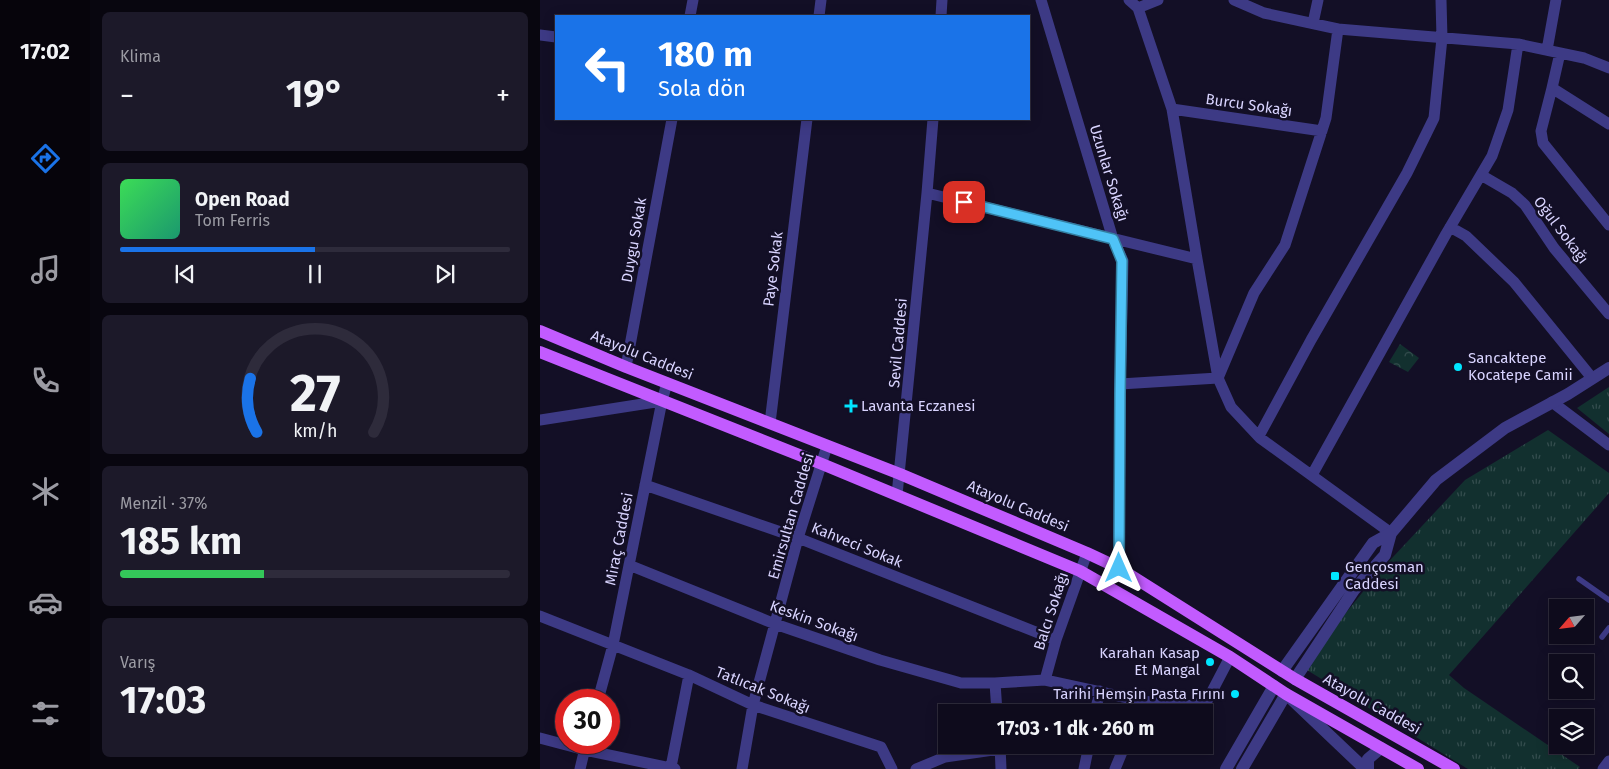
<!DOCTYPE html>
<html lang="tr">
<meta charset="utf-8">
<style>
body{margin:0;font-family:"Fira Sans",sans-serif;background:#1c1929;color:#f1f3f6;height:100vh;display:flex;flex-direction:column;font-size:19px;white-space:nowrap}
*{box-sizing:border-box;margin:0}
p{font-size:16px;color:#9b9ba3}
.icon{flex:none;width:28px;height:28px;fill:none;stroke:currentColor;stroke-width:2;stroke-linecap:round;stroke-linejoin:round}
.map{position:relative;flex:1;overflow:hidden}
.panel{display:flex;flex-direction:column;gap:12px;padding:12px;background:#08060f;width:450px}
.panel>*{flex:none}
.guide{position:absolute;left:15px;top:15px;width:475px;height:105px;border-radius:0px;box-shadow:0 2px 12px #0003,0 0 0 1px #2e2b3b;background:#1a73e8;color:#fff;overflow:hidden}
.needle{width:32px;rotate:242deg}
.fabs{position:absolute;left:1009px;top:599px;display:grid;gap:10px}
.fabs a{display:grid;place-items:center;width:45px;height:45px;border-radius:0px;background:#0e0b1c;box-shadow:0 2px 12px #0003,0 0 0 1px #2e2b3b;font-size:25px}
.speed{position:absolute;left:15px;top:689px;display:flex;gap:10px;font-size:25px;font-weight:700;text-align:center}
.speed>*{display:grid;place-content:center;width:65px;height:65px;border-radius:50%;background:#0e0b1c;box-shadow:0 2px 12px #0003,0 0 0 1px #2e2b3b;line-height:1}
.speed .limit{border:8px solid #d22;background:#fff;color:#111}
.pin{position:absolute;display:grid;place-items:center;width:42px;height:42px;color:#fff;margin:-21px;border-radius:10px;box-shadow:0 2px 8px #0006}
.me{position:absolute;width:55px;margin:-28px;rotate:0deg;stroke-linejoin:round;filter:drop-shadow(0 0 4px #0008)}
.turn{display:flex;align-items:center;gap:18px;height:105px;padding:0 20px;font-size:22px}
.turn .icon{width:65px;height:65px;stroke-width:2.5}
.turn b{display:block;font-size:35px;line-height:42px}
.big{font-size:38px;font-weight:700;line-height:1.1}
.panel .tile{flex:1;display:flex;flex-direction:column;justify-content:center;gap:8px;min-width:0;padding:0 18px;border-radius:8px;background:#1c1929}
.panel .dial{align-items:center;gap:0}
.dial svg{height:130px;overflow:visible;fill:none;stroke:#2e2b3b;stroke-width:7;stroke-linecap:round;text-anchor:middle}
.dial text{fill:#f1f3f6;stroke:none}
.song{display:flex;align-items:center;gap:15px}
.cover{width:60px;height:60px;border-radius:8px;background:linear-gradient(135deg,hsl(130 70% 55%),hsl(160 70% 35%))}
.played{height:5px;border-radius:2px;background:linear-gradient(90deg,#1a73e8 50%,#2e2b3b 50%)}
.keys{display:flex;justify-content:space-around;direction:ltr}
.heat{display:flex;justify-content:space-between;align-items:center;font-size:28px;direction:ltr}
.charge{height:8px;border-radius:4px;background:linear-gradient(90deg,#34c759 37%,#2e2b3b 0)}
.trip{position:absolute;left:398px;top:704px;width:275px;height:50px;border-radius:0px;background:#0e0b1c;box-shadow:0 2px 12px #0003,0 0 0 1px #2e2b3b;font-weight:700;line-height:50px;text-align:center}
main{display:flex;flex:1;min-height:0}
.tabs{display:flex;flex-direction:column;width:90px;justify-content:space-around;align-items:center;background:#06040b;color:#9b9ba3}
.tabs .icon{width:35px;height:35px}
.tabs .selected{color:#1a73e8}
.tabs b{font-size:22px;color:#f1f3f6}
.map>svg:first-child{display:block}
.grass{fill:url(#grass-tufts)}
.forest{fill:url(#forest-crowns)}
.lines{fill:none;stroke-linecap:round;stroke-linejoin:round}
.service{stroke:#3d3a85;stroke-width:5.5}
.minor{stroke:#3d3a85;stroke-width:11}
.tertiary{stroke:#3d3a85;stroke-width:12}
.primary{stroke:#c25bff;stroke-width:12}
.route-casing{stroke:#337fa1;stroke-width:12}
.route{stroke:#4fc3f7;stroke-width:9}
.poi-dot{fill:#00e5ff;stroke:#130f26;stroke-width:2}
.labels{text-anchor:middle;dominant-baseline:central;stroke-width:5;stroke-linejoin:round;paint-order:stroke}
.street-label{font-size:15px;fill:#d9d4ff;stroke:#130f26}
.poi-label{font-size:15px;fill:#d9d4ff;stroke:#130f26;text-anchor:start}
</style>
<main>
<nav class="tabs">
<b>17:02</b>
<svg class="icon selected" aria-label="directions" viewBox="0 0 24 24"><path d="M12 3l9 9-9 9-9-9zM9 14v-3h6M13 9l2 2-2 2"/></svg>
<svg class="icon" aria-label="music" viewBox="0 0 24 24"><path d="M9 18V5l10-2v13"/><circle cx="6" cy="18" r="3"/><circle cx="16" cy="16" r="3"/></svg>
<svg class="icon" aria-label="phone" viewBox="0 0 24 24"><path d="M5 4h4l2 5-3 2q2 4 5 5l2-3 5 2v4C11 20 4 13 5 4z"/></svg>
<svg class="icon" aria-label="climate" viewBox="0 0 24 24"><path d="M12 3v18M4 7l16 10M4 17L20 7"/></svg>
<svg class="icon" aria-label="car" viewBox="0 0 24 24"><path d="M5 17H2v-5l4-1 3-4h7l3 4 3 1v5h-3M9 17h6M6 11h13"/><circle cx="7" cy="17" r="2"/><circle cx="17" cy="17" r="2"/></svg>
<svg class="icon" aria-label="filters" viewBox="0 0 24 24"><path d="M4 7h16M4 17h16"/><circle cx="9" cy="7" r="2"/><circle cx="15" cy="17" r="2"/></svg>
</nav>
<section class="panel">
<div class="tile"><p>Klima</p>
<div class="heat"><a>−</a><b class="big">19°</b><a>+</a></div>
</div>
<div class="tile">
<div class="song"><i class="cover"></i><div><b>Open Road</b><p>Tom Ferris</p></div></div>
<div class="played"></div>
<div class="keys"><svg class="icon" aria-label="previous" viewBox="0 0 24 24"><path d="M18 5L8 12l10 7zM5 5v14"/></svg><svg class="icon" aria-label="pause" viewBox="0 0 24 24"><path d="M8 5v14M16 5v14"/></svg><svg class="icon" aria-label="next" viewBox="0 0 24 24"><path d="M6 5l10 7-10 7zM19 5v14"/></svg></div>
</div>
<div class="tile dial"><svg viewBox="0 0 100 80">
<path d="M14 69A42 42 0 1 1 86 69"/>
<path d="M14 69A42 42 0 0 1 10 36" stroke="#1a73e8"/>
<text x="50" y="56" font-size="32" font-weight="700">27</text>
<text x="50" y="72" font-size="11">km/h</text>
</svg></div>
<div class="tile"><p>Menzil · 37%</p><b class="big">185 km</b><div class="charge"></div></div>
<div class="tile"><p>Varış</p><b class="big">17:03</b></div>
</section>
<div class="map">
<svg width="1069" height="769" viewBox="0 0 1069 769">
<defs>
<pattern id="grass-tufts" width="24" height="20" patternUnits="userSpaceOnUse" patternTransform="scale(1.25)"><rect width="24" height="20" fill="#12302f"/><path d="M3 7l-1-3M5 7V3M7 7l1-3M15 17l-1-3M17 17v-4M19 17l1-3" fill="none" stroke="#344d4e"/></pattern>
<pattern id="forest-crowns" width="20" height="18" patternUnits="userSpaceOnUse" patternTransform="scale(1.25)"><rect width="20" height="18" fill="#12302f"/><path d="M2 6a3 3 0 1 1 6 0M12 15a3 3 0 1 1 6 0" fill="none" stroke="#344d4e"/></pattern>
</defs>
<rect width="100%" height="100%" fill="#130f26"/>
<path class="grass" d="M 1069,387 L 1069,434 L 1037,408 Z
M 1008,430 L 1069,473 L 1069,493 L 909,675 L 924,688 L 1040,767 L 1038,769 L 928,769 L 762,667 L 839,572 L 925,480 Z"/>
<path class="forest" d="M 860,344 L 879,358 L 868,372 L 849,362 Z"/>
<g class="lines">
<path class="service" d="M 1039,579 L 1069,600
M 1062,637 L 1069,628"/>
<path class="minor" d="M 501,0 L 573,239 L 583,261 L 580,393 L 579,568
M 598,8 L 618,0
M 150,16 L 153,0
M 279,16 L 281,0
M 401,16 L 402,0
M 773,23 L 778,0
M 0,35 L 16,37
M 978,44 L 1044,58 L 1069,68
M 1007,50 L 1016,0
M 1020,53 L 1012,88 L 1069,124
M 1012,88 L 1001,131 L 1003,143 L 1069,225
M 632,109 L 782,131
M 393,119 L 387,193 L 657,259 L 632,109 L 598,8 L 589,0
M 941,175 L 972,193 L 985,205 L 1014,248 L 1069,314
M 910,227 L 926,236 L 974,282 L 1052,378
M 657,259 L 678,378
M 86,367 L 132,119
M 678,378 L 714,293 L 745,245 L 786,118 L 798,29 L 724,13 L 694,0
M 580,384 L 678,378 L 691,407 L 720,438 L 851,533
M 1012,402 L 1069,445
M 0,420 L 122,401
M 230,423 L 267,119
M 719,436 L 771,340 L 867,173 L 894,118 L 902,38 L 901,0
M 772,475 L 906,234 L 952,156 L 968,110 L 978,44 L 798,29
M 105,485 L 258,538 L 516,640
M 357,495 L 387,193
M 89,565 L 235,624 L 340,660 L 421,683 L 455,683 L 457,712
M 0,616 L 149,675 L 213,705 L 341,747 L 352,769
M 505,680 L 516,640 L 547,553
M 455,683 L 505,680 L 602,701 L 648,706 L 667,701 L 690,657
M 58,700 L 73,645 L 122,401 L 127,383
M 555,712 L 560,691
M 0,738 L 45,750 L 135,769
M 460,745 L 461,769
M 131,767 L 149,675
M 40,769 L 46,744
M 202,769 L 213,705 L 258,538 L 287,446
M 376,769 L 405,757 L 460,749
M 544,769 L 549,745
M 575,769 L 585,745
M 1063,769 L 1069,761"/>
<path class="tertiary" d="M 742,671 L 833,543 L 851,533 L 896,480 L 965,428 L 1028,394 L 1069,368
M 755,679 L 814,590 L 845,555 L 851,533
M 686,769 L 734,686
M 702,769 L 746,694 L 825,769
M 828,769 L 828,759 L 841,748"/>
<path class="primary" d="M 0,331 L 86,367 L 360,474 L 547,553 L 579,568 L 755,679 L 914,769
M 0,352 L 282,464 L 540,571 L 690,657 L 746,694 L 878,769"/>
</g>
<g class="lines">
<g class="route-casing">
<path id="route" d="M 424,202 L 573,239 L 582,261 L 580,393 L 579,568"/>
</g>
<use href="#route" class="route"/>
</g>
<g class="poi-dot">
<circle cx="918" cy="367" r="5"/>
<path d="M308.5 398.5h5v5h5v5h-5v5h-5v-5h-5v-5h5z"/>
<rect x="790" y="571" width="10" height="10" rx="2.5"/>
<circle cx="670" cy="662" r="5"/>
<circle cx="695" cy="694" r="5"/>
</g>
<g class="labels">
<g class="street-label">
<text transform="translate(709 105) rotate(8)">Burcu Sokağı</text>
<text transform="translate(569 173) rotate(73)">Uzunlar Sokağı</text>
<text transform="translate(1021 230) rotate(53)">Oğul Sokağı</text>
<text transform="translate(94 240) rotate(-80)">Duygu Sokak</text>
<text transform="translate(233 269) rotate(-83)">Paye Sokak</text>
<text transform="translate(358 343) rotate(-85)">Sevil Caddesi</text>
<text transform="translate(102 355) rotate(22)">Atayolu Caddesi</text>
<text transform="translate(478 506) rotate(23)">Atayolu Caddesi</text>
<text transform="translate(251 516) rotate(-74)">Emirsultan Caddesi</text>
<text transform="translate(79 539) rotate(-79)">Miraç Caddesi</text>
<text transform="translate(317 545) rotate(22)">Kahveci Sokak</text>
<text transform="translate(511 611) rotate(-72)">Balcı Sokağı</text>
<text transform="translate(274 621) rotate(20)">Keskin Sokağı</text>
<text transform="translate(223 690) rotate(22)">Tatlıcak Sokağı</text>
<text transform="translate(832 704) rotate(29)">Atayolu Caddesi</text>
</g>
<g class="poi-label">
<text x="928" y="358">Sancaktepe<tspan x="928" dy="17">Kocatepe Camii</tspan></text>
<text x="321" y="406">Lavanta Eczanesi</text>
<text x="805" y="567">Gençosman<tspan x="805" dy="17">Caddesi</tspan></text>
<text x="660" y="653" text-anchor="end">Karahan Kasap<tspan x="660" dy="17">Et Mangal</tspan></text>
<text x="685" y="694" text-anchor="end">Tarihi Hemşin Pasta Fırını</text>
</g>
</g>
</svg>
<div class="fabs">
<a><svg class="needle" viewBox="-14 -14 28 28"><path d="M0-13l5 13h-10z" fill="#e53935"/><path d="M0 13l5-13h-10z" fill="#9b9ba3"/></svg></a>
<a><svg class="icon" aria-label="search" viewBox="0 0 24 24"><circle cx="10" cy="10" r="6"/><path d="M15 15l6 6"/></svg></a>
<a><svg class="icon" aria-label="layers" viewBox="0 0 24 24"><path d="M12 4l9 5-9 5-9-5zM3 14l9 5 9-5"/></svg></a>
</div>
<div class="speed"><div class="limit">30</div></div>
<div class="pin" style="left:424px;top:202px;background:#d93025"><svg class="icon" aria-label="arrive" viewBox="0 0 24 24"><path d="M6 21V4h12l-3 4 3 4H6"/></svg></div>
<svg class="me" style="left:579px;top:568px" viewBox="-20 -20 40 40"><path d="M0-17L14 15 0 8-14 15z" fill="#4fc3f7" stroke="#fff" stroke-width="4"/></svg>
<div class="trip">17:03 · 1 dk · 260 m</div>
<div class="guide">
<div class="turn"><svg class="icon" aria-label="left" viewBox="0 0 24 24"><path d="M17 20v-9H6M10 6l-5 5 5 5"/></svg><div><b>180 m</b>Sola dön</div></div>
</div>
</div>
</main>
